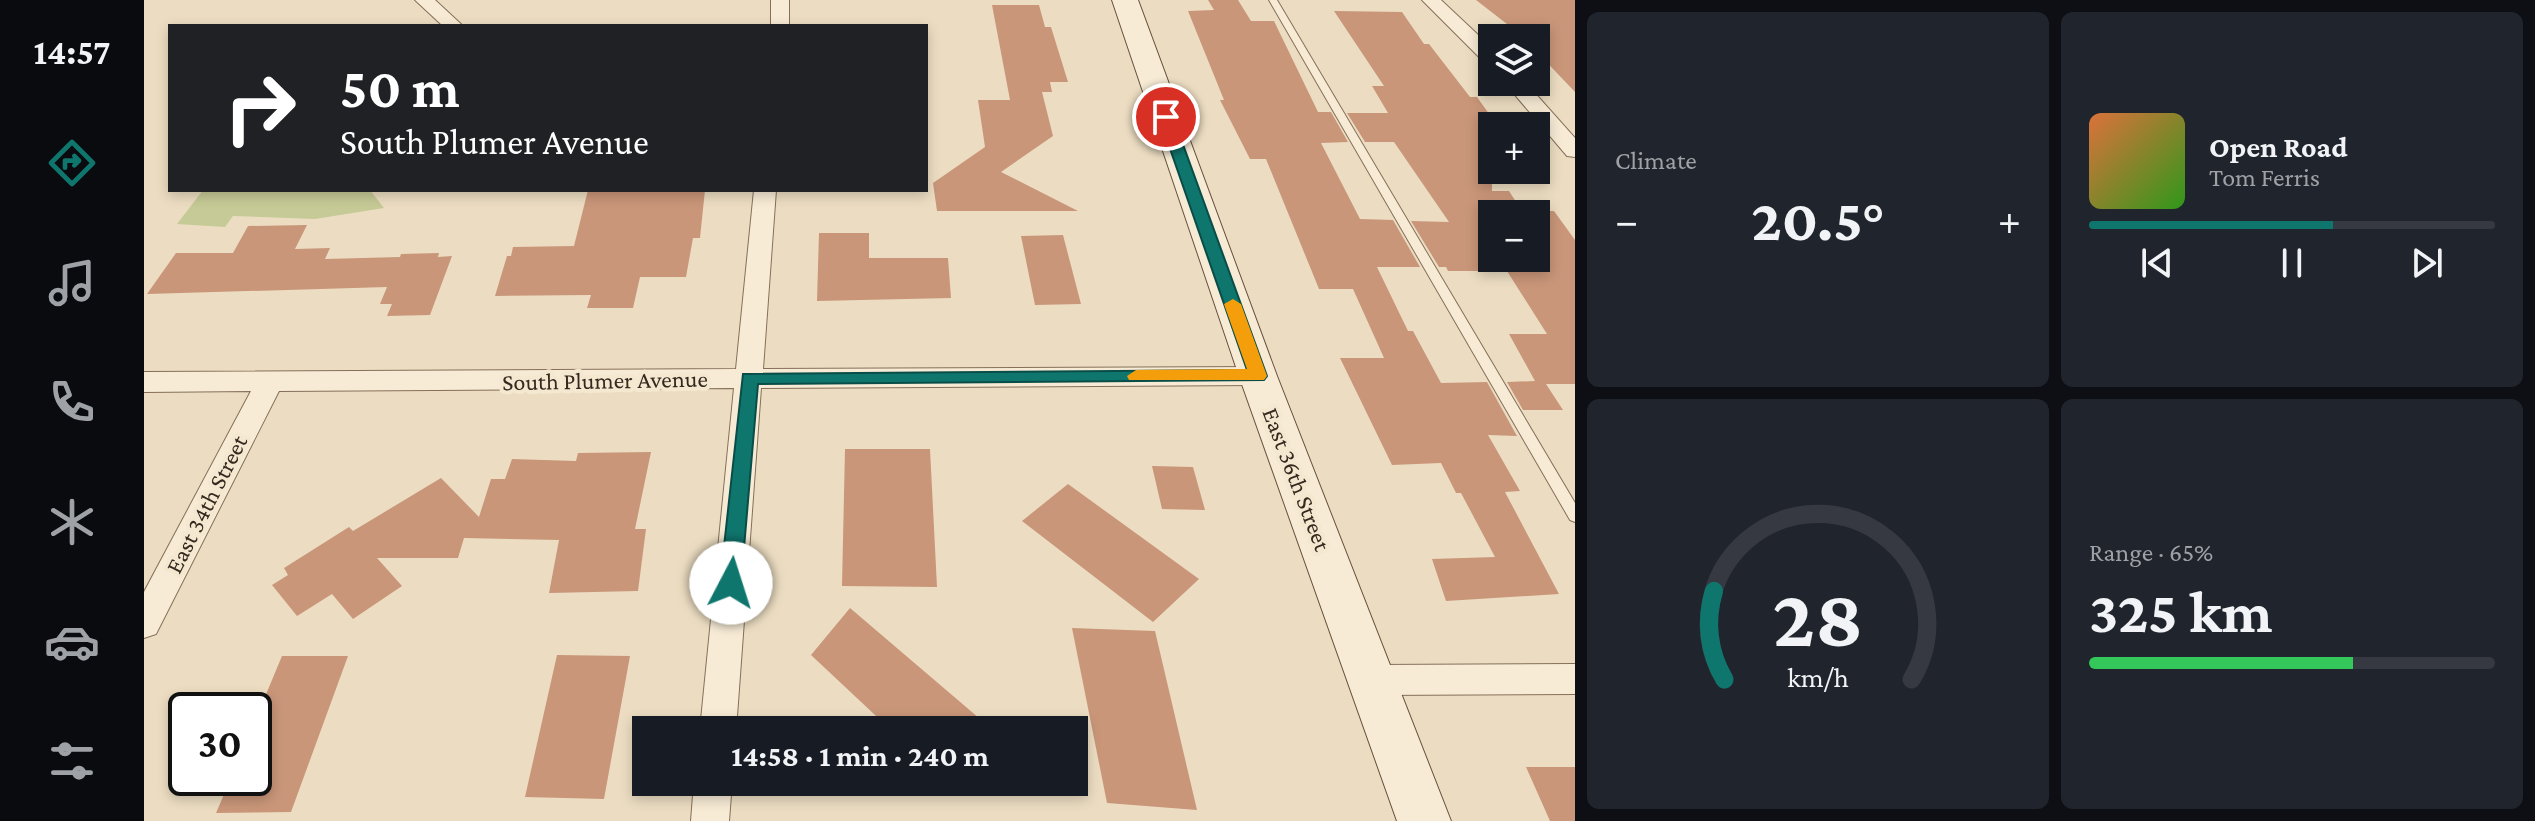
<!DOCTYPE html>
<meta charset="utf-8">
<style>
body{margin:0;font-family:"Crimson Pro",serif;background:#20242c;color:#f1f3f6;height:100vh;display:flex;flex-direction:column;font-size:30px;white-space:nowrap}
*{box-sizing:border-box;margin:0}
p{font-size:26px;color:#9ea1a6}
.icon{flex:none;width:44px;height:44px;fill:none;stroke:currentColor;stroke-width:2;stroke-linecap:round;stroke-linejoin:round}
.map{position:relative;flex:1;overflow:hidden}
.details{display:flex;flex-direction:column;gap:12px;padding:12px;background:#0d0f14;width:960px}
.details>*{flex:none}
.banner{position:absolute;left:24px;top:24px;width:760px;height:168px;border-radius:0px;box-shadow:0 4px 12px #0003;background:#202124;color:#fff;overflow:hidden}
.tools{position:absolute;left:1334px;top:24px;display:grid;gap:16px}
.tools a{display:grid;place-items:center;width:72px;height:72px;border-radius:0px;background:#171b24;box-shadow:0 4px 12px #0003;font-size:40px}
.speed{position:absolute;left:24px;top:692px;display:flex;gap:16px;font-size:40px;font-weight:700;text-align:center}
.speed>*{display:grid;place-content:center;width:104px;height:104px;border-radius:50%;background:#171b24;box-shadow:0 4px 12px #0003;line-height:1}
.speed .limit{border:4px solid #111;border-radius:12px;background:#fff;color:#111}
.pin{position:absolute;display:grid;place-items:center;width:68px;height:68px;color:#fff;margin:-34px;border:4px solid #fff;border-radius:50%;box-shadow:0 2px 8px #0007}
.me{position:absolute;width:88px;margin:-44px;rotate:5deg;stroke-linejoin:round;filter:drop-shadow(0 0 6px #0008)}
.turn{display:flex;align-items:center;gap:28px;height:168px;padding:0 40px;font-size:36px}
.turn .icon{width:104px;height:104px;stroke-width:2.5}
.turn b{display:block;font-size:56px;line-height:68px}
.big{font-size:60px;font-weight:700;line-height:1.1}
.details .card{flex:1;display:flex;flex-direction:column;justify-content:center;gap:12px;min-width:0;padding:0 28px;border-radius:12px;background:#20242c}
.details .dial{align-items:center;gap:0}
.dial svg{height:208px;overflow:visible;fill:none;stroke:#363941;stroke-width:7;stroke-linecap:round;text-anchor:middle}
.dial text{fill:#f1f3f6;stroke:none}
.song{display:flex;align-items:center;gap:24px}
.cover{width:96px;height:96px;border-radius:12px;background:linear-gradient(135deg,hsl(20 70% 55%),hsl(110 70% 35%))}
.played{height:8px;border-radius:4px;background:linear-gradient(90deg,#0f766e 60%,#363941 60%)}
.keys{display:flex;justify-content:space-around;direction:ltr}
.heat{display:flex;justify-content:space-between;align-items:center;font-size:44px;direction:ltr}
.charge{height:12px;border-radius:6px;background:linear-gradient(90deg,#34c759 65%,#363941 0)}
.details .tiles{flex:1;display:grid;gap:12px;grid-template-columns:repeat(2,1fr)}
.trip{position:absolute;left:488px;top:716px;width:456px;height:80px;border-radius:0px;background:#171b24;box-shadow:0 4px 12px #0003;font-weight:700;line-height:80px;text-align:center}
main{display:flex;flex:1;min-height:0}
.dock{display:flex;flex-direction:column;width:144px;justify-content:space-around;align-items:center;background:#090b0e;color:#9ea1a6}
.dock .icon{width:56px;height:56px}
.dock .selected{color:#0f766e}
.dock b{font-size:36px;color:#f1f3f6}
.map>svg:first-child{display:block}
.green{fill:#c6ca96}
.building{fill:#c99679;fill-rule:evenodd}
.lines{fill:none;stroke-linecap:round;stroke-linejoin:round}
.service-casing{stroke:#856f5a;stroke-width:2}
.minor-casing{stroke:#856f5a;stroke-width:2}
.secondary-casing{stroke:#67503d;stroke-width:2}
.service{fill:#f7ebd5;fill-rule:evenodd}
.minor{fill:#f7ebd5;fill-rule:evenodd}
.secondary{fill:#f7ebd5;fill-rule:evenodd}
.route{fill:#0f766e;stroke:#0a4d48;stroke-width:2}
.slow{fill:#f59e0b}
.labels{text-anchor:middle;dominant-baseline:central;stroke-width:8;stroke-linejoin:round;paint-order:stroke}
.street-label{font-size:24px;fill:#35281e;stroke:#f4e8d1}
</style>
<main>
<nav class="dock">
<b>14:57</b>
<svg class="icon selected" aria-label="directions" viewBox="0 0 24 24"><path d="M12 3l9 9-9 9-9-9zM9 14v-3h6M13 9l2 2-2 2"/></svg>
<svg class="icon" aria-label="music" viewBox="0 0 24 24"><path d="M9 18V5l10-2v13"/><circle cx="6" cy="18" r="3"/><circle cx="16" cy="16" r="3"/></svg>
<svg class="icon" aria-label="phone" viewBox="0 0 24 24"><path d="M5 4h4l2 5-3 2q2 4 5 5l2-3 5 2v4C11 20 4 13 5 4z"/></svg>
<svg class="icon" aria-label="climate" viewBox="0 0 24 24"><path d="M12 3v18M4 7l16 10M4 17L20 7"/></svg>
<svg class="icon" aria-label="car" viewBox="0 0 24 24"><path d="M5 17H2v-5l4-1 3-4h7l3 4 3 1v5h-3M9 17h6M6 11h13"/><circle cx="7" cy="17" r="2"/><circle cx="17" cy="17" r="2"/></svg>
<svg class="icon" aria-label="filters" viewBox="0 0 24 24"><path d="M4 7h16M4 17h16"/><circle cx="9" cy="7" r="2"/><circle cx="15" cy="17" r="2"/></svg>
</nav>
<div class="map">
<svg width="1431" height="821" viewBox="0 0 1431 821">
<rect width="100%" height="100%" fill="#ecddc2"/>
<path class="green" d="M 59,190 L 226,190 L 240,208 L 171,219 L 89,216 L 81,227 L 33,224 Z"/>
<path class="building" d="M 1064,0 L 1094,0 L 1107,21 L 1130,21 L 1174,112 L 1187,112 L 1204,142 L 1177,143 L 1216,219 L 1249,220 L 1276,267 L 1233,267 L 1264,331 L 1269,331 L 1297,383 L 1343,382 L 1373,436 L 1344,435 L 1376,491 L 1361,492 L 1415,594 L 1302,601 L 1288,559 L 1351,557 L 1317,493 L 1312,493 L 1297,463 L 1248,465 L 1196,358 L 1240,358 L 1209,289 L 1175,289 L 1122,159 L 1106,159 L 1076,100 L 1080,100 L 1044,11 L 1070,10 Z
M 1332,0 L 1431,0 L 1431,92 L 1392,51 L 1392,38 L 1381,38 Z
M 848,5 L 895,5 L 901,27 L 907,27 L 924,82 L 906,82 L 908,92 L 898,92 L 909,136 L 857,172 L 934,211 L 793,211 L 789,183 L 841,147 L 834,100 L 866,100 Z
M 1190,11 L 1258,12 L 1280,44 L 1285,44 L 1326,97 L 1333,97 L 1348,118 L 1348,191 L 1365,191 L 1378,211 L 1410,211 L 1431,240 L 1431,384 L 1402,384 L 1419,410 L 1379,410 L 1363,382 L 1391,381 L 1365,334 L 1403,334 L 1363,271 L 1304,271 L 1302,267 L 1295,267 L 1267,221 L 1305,222 L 1250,142 L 1221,142 L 1203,113 L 1244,113 L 1228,86 L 1240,86 ZM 1348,214 L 1392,214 L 1392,258 L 1348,258 Z
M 444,190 L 561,190 L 556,238 L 549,238 L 542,277 L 496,277 L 489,308 L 443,308 L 447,295 L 351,296 L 363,256 L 367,256 L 369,247 L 430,246 Z
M 163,225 L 151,249 L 186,248 L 181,259 L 256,257 L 257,254 L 295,253 L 294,257 L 308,256 L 286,315 L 243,316 L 248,304 L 236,304 L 243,287 L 3,294 L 32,253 L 89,253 L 104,226 Z
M 675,233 L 725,233 L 725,258 L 804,258 L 807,298 L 673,301 Z
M 919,235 L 937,304 L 891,305 L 877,236 Z
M 701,449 L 786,449 L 793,587 L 698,586 Z
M 507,452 L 491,529 L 502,529 L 494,591 L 405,593 L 415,540 L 320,538 L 314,558 L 233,558 L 258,586 L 209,619 L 188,594 L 153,616 L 128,585 L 144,575 L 140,568 L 205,527 L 209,531 L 297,478 L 335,517 L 347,479 L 361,479 L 368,459 L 432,461 L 434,453 Z
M 1008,466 L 1049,467 L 1061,510 L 1018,509 Z
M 924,484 L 1055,579 L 1009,622 L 878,521 Z
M 706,608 L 849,730 L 747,730 L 667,655 Z
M 928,628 L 1011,631 L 1053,810 L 963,803 Z
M 413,655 L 486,656 L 460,799 L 381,797 Z
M 138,656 L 204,656 L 147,812 L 72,813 L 87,778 L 110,778 L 110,723 Z
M 1382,767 L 1431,767 L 1431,821 L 1406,821 Z"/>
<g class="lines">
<g class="service-casing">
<path id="service" d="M 1125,0 L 1133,0 L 1431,503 L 1431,522 L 1426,520 Z"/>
</g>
<g class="minor-casing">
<path id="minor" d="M 271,0 L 291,0 L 319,26 L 299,26 Z
M 627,0 L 645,0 L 645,26 L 627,26 Z
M 1278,0 L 1297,0 L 1348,48 L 1348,65 L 1341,63 Z
M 1360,82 L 1381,82 L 1431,138 L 1431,157 L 1423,156 Z
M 610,190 L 632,190 L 619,369 L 1114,367 L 1124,369 L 1128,376 L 1124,383 L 1114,385 L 617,388 L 592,730 L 556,730 L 590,388 L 135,391 L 12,634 L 0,638 L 0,592 L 107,391 L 0,392 L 0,372 L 592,369 Z
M 1431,664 L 1431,694 L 1229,695 L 1217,691 L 1212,680 L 1217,669 L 1229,665 Z
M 550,782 L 588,782 L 585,821 L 547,821 Z"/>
</g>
<g class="secondary-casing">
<path id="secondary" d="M 968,0 L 994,0 L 1133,376 L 1307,821 L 1253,821 L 1095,376 Z"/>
</g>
<use href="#service" class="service"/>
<use href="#minor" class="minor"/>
<use href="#secondary" class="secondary"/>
</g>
<path class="route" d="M 1022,113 L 1029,117 L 1123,376 L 1120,380 L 614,384 L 597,583 L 594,590 L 587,592 L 579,590 L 576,583 L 599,374 L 1103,370 L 1015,117 Z"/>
<path class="slow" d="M 1089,299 L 1097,304 L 1123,376 L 1120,380 L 985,380 L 983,376 L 992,370 L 1103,369 L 1080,304 Z"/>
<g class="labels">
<g class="street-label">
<text transform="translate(461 380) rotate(-1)">South Plumer Avenue</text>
<text transform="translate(1153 479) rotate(69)">East 36th Street</text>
<text transform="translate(62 504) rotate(-63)">East 34th Street</text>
</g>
</g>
</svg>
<div class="tools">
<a><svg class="icon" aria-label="layers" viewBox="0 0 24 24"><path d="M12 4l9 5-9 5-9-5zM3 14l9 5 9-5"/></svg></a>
<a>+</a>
<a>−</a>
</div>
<div class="speed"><div class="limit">30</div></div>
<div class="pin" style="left:1022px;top:117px;background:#d93025"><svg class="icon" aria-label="arrive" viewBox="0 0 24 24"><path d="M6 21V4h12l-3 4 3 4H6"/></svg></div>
<svg class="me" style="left:587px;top:583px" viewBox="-20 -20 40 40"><circle r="19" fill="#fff"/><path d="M0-13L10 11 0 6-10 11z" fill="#0f766e"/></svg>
<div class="trip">14:58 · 1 min · 240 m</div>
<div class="banner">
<div class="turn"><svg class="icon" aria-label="right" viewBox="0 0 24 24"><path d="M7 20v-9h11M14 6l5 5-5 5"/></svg><div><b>50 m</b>South Plumer Avenue</div></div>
</div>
</div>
<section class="details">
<div class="tiles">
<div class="card"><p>Climate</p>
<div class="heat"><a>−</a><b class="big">20.5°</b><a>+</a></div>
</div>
<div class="card">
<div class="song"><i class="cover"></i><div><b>Open Road</b><p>Tom Ferris</p></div></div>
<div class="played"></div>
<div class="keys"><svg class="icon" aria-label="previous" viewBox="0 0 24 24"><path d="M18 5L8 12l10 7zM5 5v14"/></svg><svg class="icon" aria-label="pause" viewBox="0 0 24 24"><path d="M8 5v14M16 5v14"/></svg><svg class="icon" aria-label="next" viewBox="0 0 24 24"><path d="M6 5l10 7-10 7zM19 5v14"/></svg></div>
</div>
<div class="card dial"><svg viewBox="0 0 100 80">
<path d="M14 69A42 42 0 1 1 86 69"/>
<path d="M14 69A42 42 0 0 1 10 35" stroke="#0f766e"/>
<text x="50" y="56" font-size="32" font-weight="700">28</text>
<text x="50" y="72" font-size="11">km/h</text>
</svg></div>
<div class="card"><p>Range · 65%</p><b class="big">325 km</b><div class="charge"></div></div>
</div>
</section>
</main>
